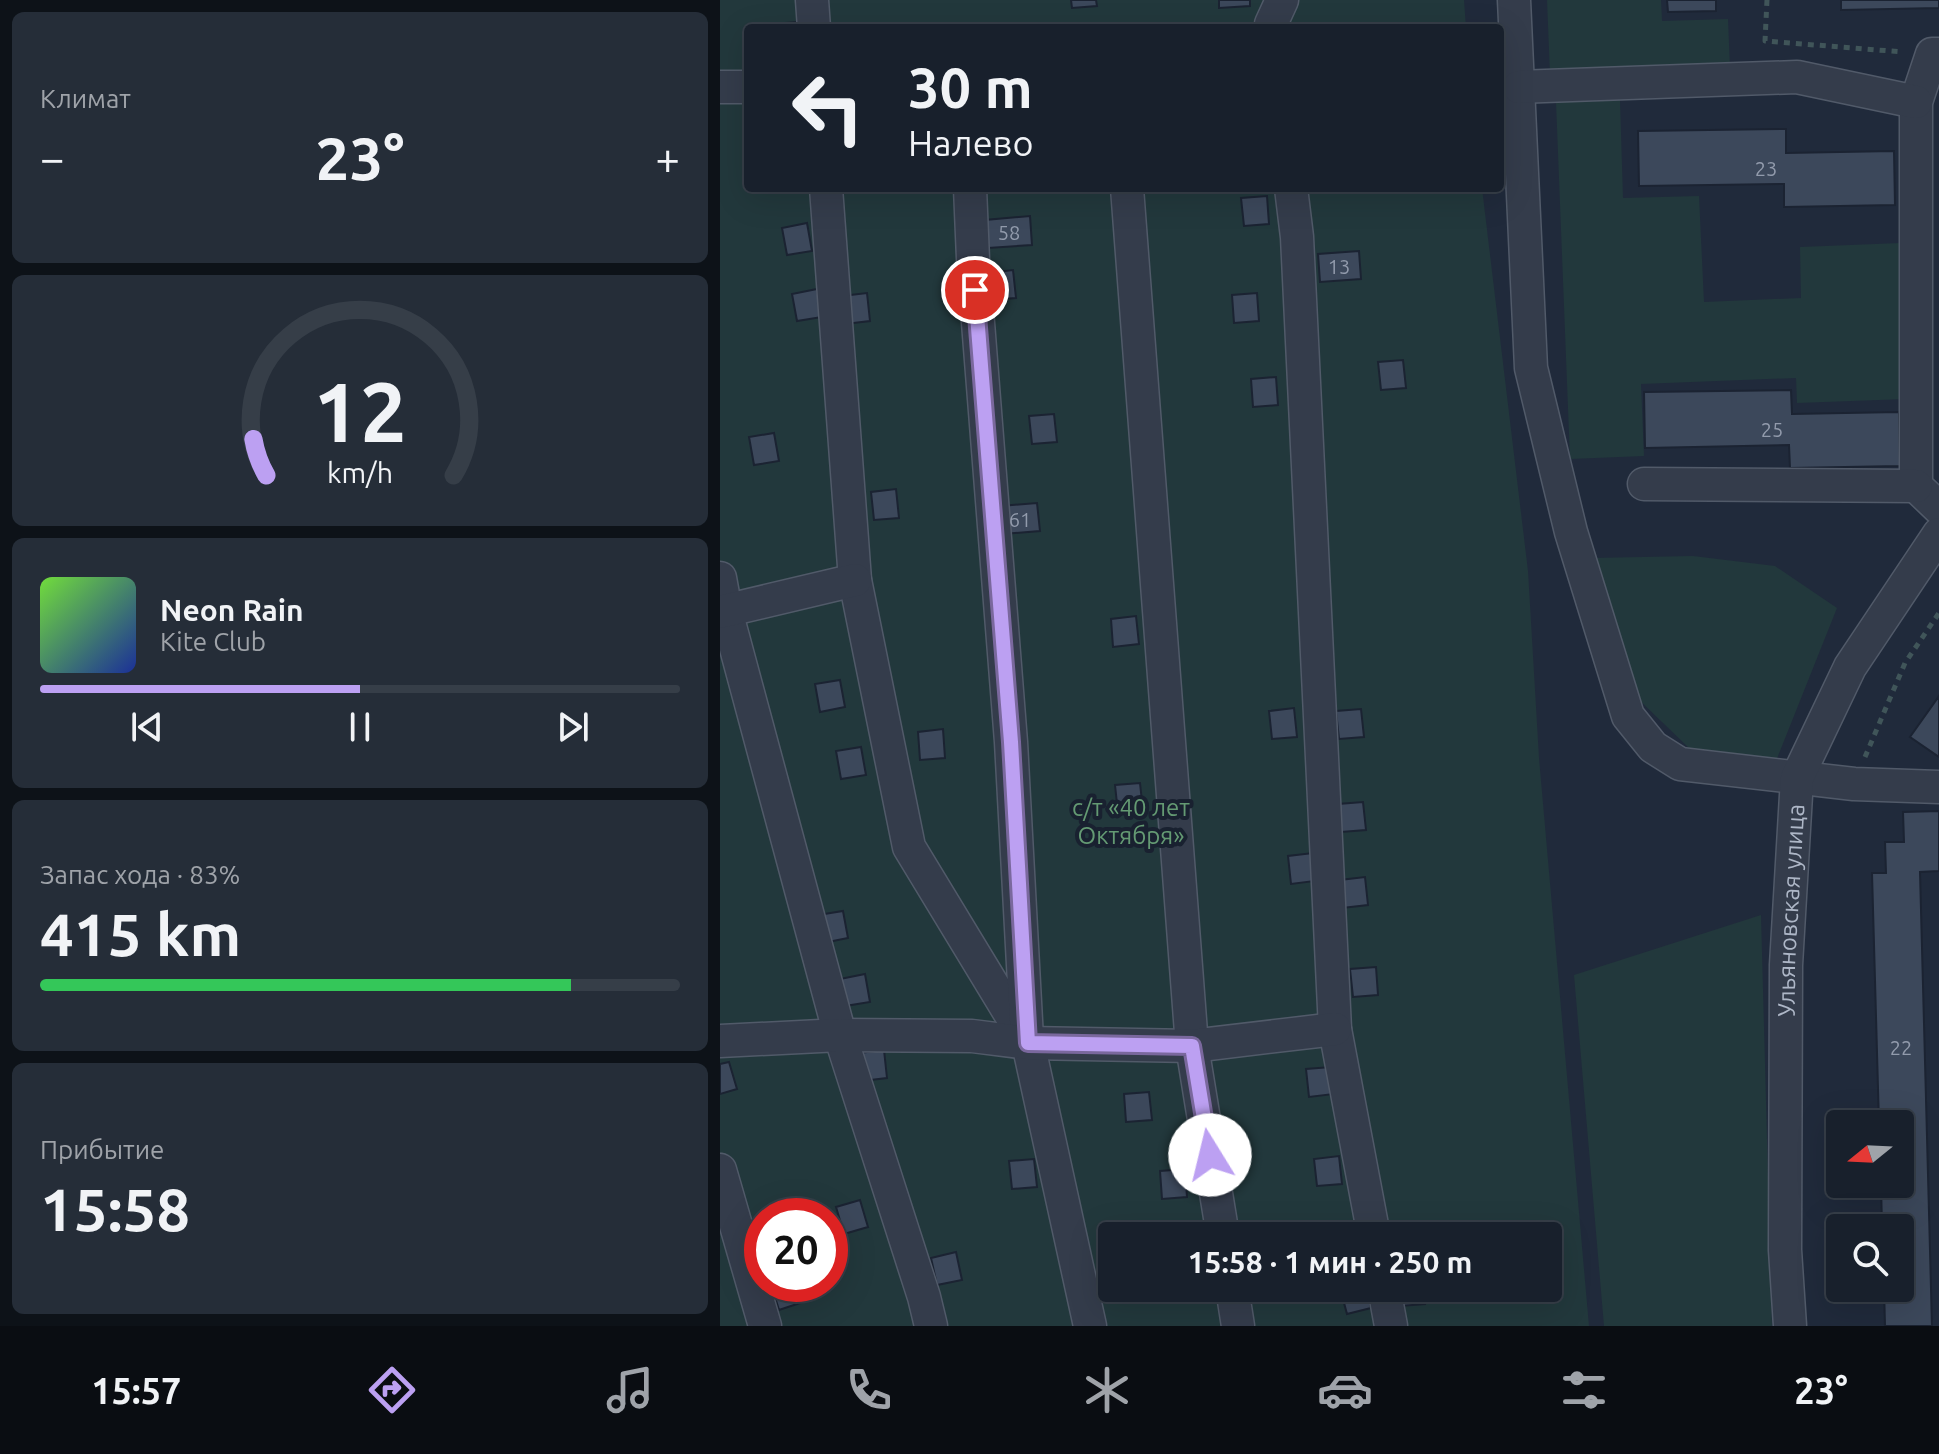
<!DOCTYPE html>
<html lang="ru">
<meta charset="utf-8">
<style>
body{margin:0;font-family:Ubuntu,sans-serif;background:#252d38;color:#f1f3f6;height:100vh;display:flex;flex-direction:column;font-size:30px;white-space:nowrap}
*{box-sizing:border-box;margin:0}
p{font-size:26px;color:#9fa3a9}
.icon{flex:none;width:44px;height:44px;fill:none;stroke:currentColor;stroke-width:2;stroke-linecap:round;stroke-linejoin:round}
.map{position:relative;flex:1;overflow:hidden}
.drawer{display:flex;flex-direction:column;gap:12px;padding:12px;background:#0d1218;width:720px}
.drawer>*{flex:none}
.guide{position:absolute;left:24px;top:24px;width:760px;height:168px;border-radius:8px;box-shadow:0 8px 32px #0002,0 0 0 2px #363e48;background:#18202c;color:#f1f3f6;overflow:hidden}
.needle{width:52px;rotate:252deg}
.fabs{position:absolute;left:1106px;top:1110px;display:grid;gap:16px}
.fabs a{display:grid;place-items:center;width:88px;height:88px;border-radius:8px;background:#18202c;box-shadow:0 8px 32px #0002,0 0 0 2px #363e48;font-size:40px}
.speed{position:absolute;left:24px;top:1198px;display:flex;gap:16px;font-size:40px;font-weight:700;text-align:center}
.speed>*{display:grid;place-content:center;width:104px;height:104px;border-radius:50%;background:#18202c;box-shadow:0 8px 32px #0002,0 0 0 2px #363e48;line-height:1}
.speed .limit{border:12px solid #d22;background:#fff;color:#111}
.pin{position:absolute;display:grid;place-items:center;width:68px;height:68px;color:#fff;margin:-34px;border:4px solid #fff;border-radius:50%;box-shadow:0 2px 8px #0007}
.me{position:absolute;width:88px;margin:-44px;rotate:351deg;stroke-linejoin:round;filter:drop-shadow(0 0 6px #0008)}
.turn{display:flex;align-items:center;gap:28px;height:168px;padding:0 32px;font-size:36px}
.turn .icon{width:104px;height:104px;stroke-width:2.5}
.turn b{display:block;font-size:56px;line-height:68px}
.big{font-size:60px;font-weight:700;line-height:1.1}
.drawer .card{flex:1;display:flex;flex-direction:column;justify-content:center;gap:12px;min-width:0;padding:0 28px;border-radius:12px;background:#252d38}
.drawer .dial{align-items:center;gap:0}
.dial svg{height:208px;overflow:visible;fill:none;stroke:#363e48;stroke-width:7;stroke-linecap:round;text-anchor:middle}
.dial text{fill:#f1f3f6;stroke:none}
.song{display:flex;align-items:center;gap:24px}
.cover{width:96px;height:96px;border-radius:12px;background:linear-gradient(135deg,hsl(100 70% 55%),hsl(230 70% 35%))}
.played{height:8px;border-radius:4px;background:linear-gradient(90deg,#bca0f2 50%,#363e48 50%)}
.keys{display:flex;justify-content:space-around;direction:ltr}
.heat{display:flex;justify-content:space-between;align-items:center;font-size:44px;direction:ltr}
.charge{height:12px;border-radius:6px;background:linear-gradient(90deg,#34c759 83%,#363e48 0)}
.trip{position:absolute;left:378px;top:1222px;width:464px;height:80px;border-radius:8px;background:#18202c;box-shadow:0 8px 32px #0002,0 0 0 2px #363e48;font-weight:700;line-height:80px;text-align:center}
.tab-bar{display:flex;height:128px;justify-content:space-around;align-items:center;background:#0a0d12;color:#9fa3a9}
.tab-bar .icon{width:56px;height:56px}
.tab-bar .selected{color:#bca0f2}
.tab-bar b{font-size:36px;color:#f1f3f6}
main{display:flex;flex:1;min-height:0}
.map>svg:first-child{display:block}
.green{fill:#22383c;fill-rule:evenodd}
.building{fill:#3c485b;stroke:#1b2332;stroke-width:2}
.lines{fill:none;stroke-linecap:round;stroke-linejoin:round}
.minor-casing{stroke:#515a69;stroke-width:35}
.path{stroke:#405559;stroke-width:5;stroke-dasharray:6 6;stroke-linecap:butt}
.minor{stroke:#343c4b;stroke-width:32}
.route-casing{stroke:#7a689d;stroke-width:20}
.route{stroke:#bca0f2;stroke-width:14}
.labels{text-anchor:middle;dominant-baseline:central;stroke-width:8;stroke-linejoin:round;paint-order:stroke}
.number-label{font-size:20px;fill:#929bac}
.park-label{font-size:24px;fill:#649a73;stroke:#192130}
.street-label{font-size:24px;fill:#aeb7c7;stroke:#192130}
</style>
<main>
<section class="drawer">
<div class="card"><p>Климат</p>
<div class="heat"><a>−</a><b class="big">23°</b><a>+</a></div>
</div>
<div class="card dial"><svg viewBox="0 0 100 80">
<path d="M14 69A42 42 0 1 1 86 69"/>
<path d="M14 69A42 42 0 0 1 9 55" stroke="#bca0f2"/>
<text x="50" y="56" font-size="32" font-weight="700">12</text>
<text x="50" y="72" font-size="11">km/h</text>
</svg></div>
<div class="card">
<div class="song"><i class="cover"></i><div><b>Neon Rain</b><p>Kite Club</p></div></div>
<div class="played"></div>
<div class="keys"><svg class="icon" aria-label="previous" viewBox="0 0 24 24"><path d="M18 5L8 12l10 7zM5 5v14"/></svg><svg class="icon" aria-label="pause" viewBox="0 0 24 24"><path d="M8 5v14M16 5v14"/></svg><svg class="icon" aria-label="next" viewBox="0 0 24 24"><path d="M6 5l10 7-10 7zM19 5v14"/></svg></div>
</div>
<div class="card"><p>Запас хода · 83%</p><b class="big">415 km</b><div class="charge"></div></div>
<div class="card"><p>Прибытие</p><b class="big">15:58</b></div>
</section>
<div class="map">
<svg width="1219" height="1326" viewBox="0 0 1219 1326">
<rect width="100%" height="100%" fill="#202a3b"/>
<path class="green" d="M 0,0 L 744,0 L 746,28 L 28,28 L 28,188 L 762,188 L 808,571 L 819,758 L 869,1326 L 0,1326 ZM 42,1216 L 110,1216 L 110,1284 L 42,1284 ZM 392,1236 L 828,1236 L 828,1288 L 392,1288 Z
M 827,0 L 941,0 L 942,21 L 1008,19 L 1010,68 L 830,75 Z
M 900,100 L 903,198 L 979,196 L 984,302 L 1081,298 L 1080,247 L 1180,243 L 1186,399 L 1077,403 L 1076,378 L 921,384 L 924,456 L 850,459 L 836,102 Z
M 973,556 L 1055,566 L 1117,608 L 1056,761 L 969,748 L 914,695 L 872,558 Z
M 1041,915 L 1052,1326 L 884,1326 L 854,975 Z"/>
<path class="building" d="M 351,0 L 376,0 L 377,6 L 352,8 Z
M 499,0 L 530,0 L 530,6 L 499,8 Z
M 947,0 L 996,0 L 996,11 L 948,12 Z
M 1121,0 L 1219,0 L 1219,8 L 1121,10 Z
M 78,22 L 78,28 L 53,28 L 53,24 Z
M 1066,129 L 1066,153 L 1174,151 L 1175,205 L 1064,207 L 1064,184 L 919,186 L 918,131 Z
M 547,196 L 549,224 L 524,226 L 521,198 Z
M 310,216 L 312,245 L 268,248 L 265,220 Z
M 87,223 L 92,251 L 67,255 L 62,228 Z
M 639,251 L 641,279 L 600,282 L 598,254 Z
M 293,270 L 296,298 L 270,300 L 268,273 Z
M 97,289 L 102,317 L 77,321 L 72,294 Z
M 147,293 L 150,321 L 125,324 L 122,296 Z
M 537,293 L 539,321 L 514,323 L 512,295 Z
M 683,360 L 686,388 L 661,390 L 658,362 Z
M 556,377 L 558,405 L 533,407 L 531,379 Z
M 1071,390 L 1072,414 L 1179,412 L 1180,466 L 1070,468 L 1069,445 L 925,448 L 924,392 Z
M 334,414 L 337,442 L 312,444 L 309,416 Z
M 54,433 L 59,461 L 34,465 L 29,437 Z
M 176,489 L 179,518 L 154,520 L 151,492 Z
M 317,503 L 320,531 L 283,534 L 280,506 Z
M 416,616 L 419,644 L 393,647 L 391,619 Z
M 120,680 L 125,707 L 100,712 L 95,684 Z
M 1219,696 L 1219,757 L 1190,737 Z
M 574,708 L 577,737 L 552,739 L 549,711 Z
M 641,709 L 644,737 L 619,739 L 616,711 Z
M 223,729 L 225,758 L 200,760 L 198,732 Z
M 141,747 L 146,775 L 121,779 L 116,751 Z
M 420,783 L 423,811 L 398,813 L 395,785 Z
M 643,802 L 646,830 L 621,832 L 618,804 Z
M 1219,811 L 1219,871 L 1200,872 L 1212,1326 L 1165,1326 L 1164,1288 L 1180,1288 L 1180,1228 L 1162,1228 L 1161,1184 L 1180,1184 L 1180,1124 L 1159,1124 L 1152,873 L 1166,873 L 1165,842 L 1184,842 L 1183,812 Z
M 593,853 L 595,881 L 571,884 L 568,856 Z
M 645,877 L 648,905 L 622,908 L 620,880 Z
M 123,911 L 128,938 L 103,943 L 98,915 Z
M 656,967 L 658,995 L 633,997 L 630,969 Z
M 145,974 L 150,1002 L 125,1006 L 120,979 Z
M 164,1050 L 167,1078 L 142,1081 L 139,1053 Z
M 9,1062 L 17,1089 L 0,1094 L 0,1064 Z
M 611,1067 L 614,1094 L 589,1097 L 586,1069 Z
M 429,1092 L 432,1120 L 406,1122 L 404,1094 Z
M 619,1156 L 622,1184 L 597,1186 L 594,1159 Z
M 314,1159 L 317,1187 L 292,1189 L 289,1161 Z
M 465,1169 L 467,1197 L 442,1199 L 440,1171 Z
M 140,1200 L 148,1227 L 124,1234 L 116,1207 Z
M 236,1252 L 242,1280 L 217,1285 L 211,1258 Z
M 51,1284 L 78,1284 L 83,1302 L 59,1310 Z
M 620,1288 L 646,1288 L 651,1308 L 627,1314 Z
M 678,1288 L 703,1288 L 705,1304 L 680,1306 Z"/>
<g class="lines">
<g class="minor-casing">
<g id="minor">
<path d="M 92,0 L 94,28"/>
<path d="M 794,0 L 811,368 L 851,532 L 908,716 L 933,747 L 960,764 L 1134,784 L 1219,787"/>
<path d="M 551,28 L 551,24 L 562,0"/>
<path d="M 1219,54 L 1212,54 L 1196,102 L 1196,486 L 1219,508"/>
<path d="M 0,87 L 28,87"/>
<path d="M 799,87 L 1077,77 L 1196,102"/>
<path d="M 106,188 L 135,580 L 189,847 L 308,1043 L 370,1326"/>
<path d="M 250,188 L 253,259 L 291,742 L 307,1039"/>
<path d="M 407,188 L 472,1046 L 503,1236"/>
<path d="M 571,188 L 577,237 L 615,1029 L 654,1236"/>
<path d="M 924,484 L 1196,486"/>
<path d="M 0,578 L 6,611 L 120,1035 L 204,1297 L 211,1326"/>
<path d="M 0,612 L 135,580"/>
<path d="M 0,1041 L 120,1035 L 252,1036 L 308,1043 L 472,1046 L 615,1029"/>
<path d="M 0,1170 L 45,1326"/>
<path d="M 512,1288 L 518,1326"/>
<path d="M 664,1288 L 671,1326"/>
<path id="s1" d="M 1070,1326 L 1065,1250 L 1066,965 L 1077,778 L 1130,667 L 1219,534"/>
</g>
</g>
<path class="path" d="M 1047,0 L 1045,41 L 1183,52
M 1145,757 L 1185,663 L 1219,613"/>
<use href="#minor" class="minor"/>
</g>
<g class="lines">
<g class="route-casing">
<path id="route" d="M 255,290 L 291,742 L 308,1043 L 472,1046 L 490,1155"/>
</g>
<use href="#route" class="route"/>
</g>
<g class="labels">
<g class="number-label">
<text x="1046" y="168">23</text>
<text x="289" y="232">58</text>
<text x="619" y="266">13</text>
<text x="1052" y="429">25</text>
<text x="300" y="519">61</text>
<text x="1181" y="1047">22</text>
</g>
<g class="park-label">
<text x="411" y="807">с/т «40 лет<tspan x="411" dy="28">Октября»</tspan></text>
</g>
<g class="street-label">
<text stroke="none"><textPath href="#s1" startOffset="416">Ульяновская улица</textPath></text>
</g>
</g>
</svg>
<div class="fabs">
<a><svg class="needle" viewBox="-14 -14 28 28"><path d="M0-13l5 13h-10z" fill="#e53935"/><path d="M0 13l5-13h-10z" fill="#9fa3a9"/></svg></a>
<a><svg class="icon" aria-label="search" viewBox="0 0 24 24"><circle cx="10" cy="10" r="6"/><path d="M15 15l6 6"/></svg></a>
</div>
<div class="speed"><div class="limit">20</div></div>
<div class="pin" style="left:255px;top:290px;background:#d93025"><svg class="icon" aria-label="arrive" viewBox="0 0 24 24"><path d="M6 21V4h12l-3 4 3 4H6"/></svg></div>
<svg class="me" style="left:490px;top:1155px" viewBox="-20 -20 40 40"><circle r="19" fill="#fff"/><path d="M0-13L10 11 0 6-10 11z" fill="#bca0f2"/></svg>
<div class="trip">15:58 · 1 мин · 250 m</div>
<div class="guide">
<div class="turn"><svg class="icon" aria-label="left" viewBox="0 0 24 24"><path d="M17 20v-9H6M10 6l-5 5 5 5"/></svg><div><b>30 m</b>Налево</div></div>
</div>
</div>
</main>
<nav class="tab-bar">
<b>15:57</b>
<svg class="icon selected" aria-label="directions" viewBox="0 0 24 24"><path d="M12 3l9 9-9 9-9-9zM9 14v-3h6M13 9l2 2-2 2"/></svg>
<svg class="icon" aria-label="music" viewBox="0 0 24 24"><path d="M9 18V5l10-2v13"/><circle cx="6" cy="18" r="3"/><circle cx="16" cy="16" r="3"/></svg>
<svg class="icon" aria-label="phone" viewBox="0 0 24 24"><path d="M5 4h4l2 5-3 2q2 4 5 5l2-3 5 2v4C11 20 4 13 5 4z"/></svg>
<svg class="icon" aria-label="climate" viewBox="0 0 24 24"><path d="M12 3v18M4 7l16 10M4 17L20 7"/></svg>
<svg class="icon" aria-label="car" viewBox="0 0 24 24"><path d="M5 17H2v-5l4-1 3-4h7l3 4 3 1v5h-3M9 17h6M6 11h13"/><circle cx="7" cy="17" r="2"/><circle cx="17" cy="17" r="2"/></svg>
<svg class="icon" aria-label="filters" viewBox="0 0 24 24"><path d="M4 7h16M4 17h16"/><circle cx="9" cy="7" r="2"/><circle cx="15" cy="17" r="2"/></svg>
<b>23°</b>
</nav>
